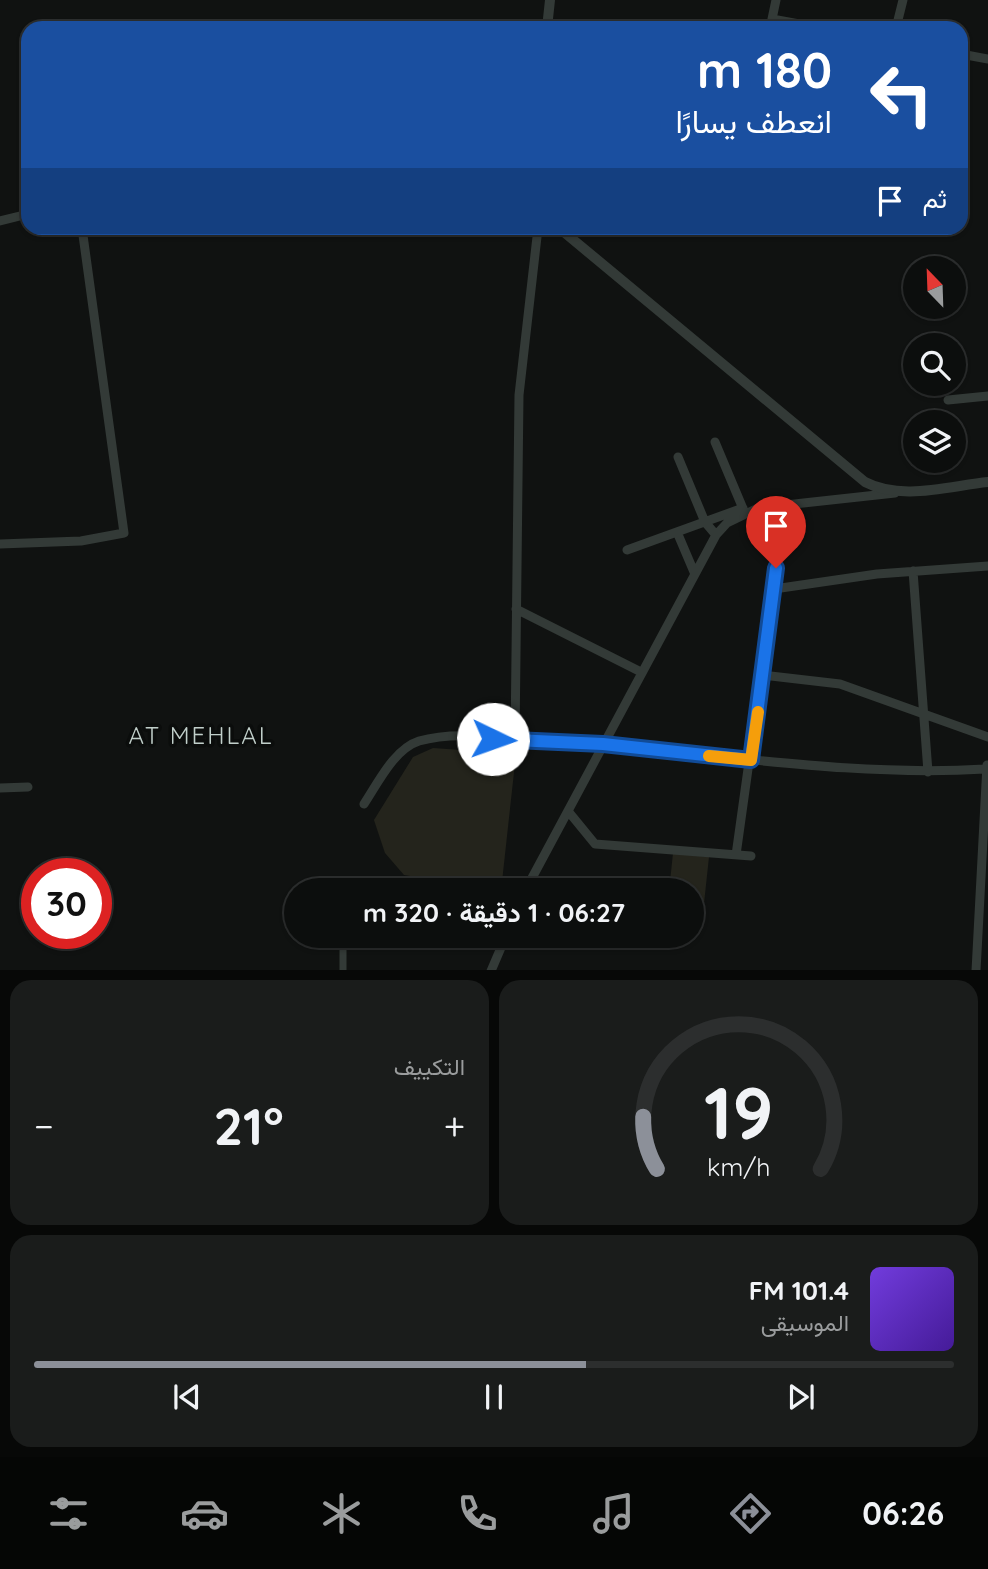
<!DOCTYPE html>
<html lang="ar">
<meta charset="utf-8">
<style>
body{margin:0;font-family:Quicksand,Vazirmatn,sans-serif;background:#1a1c1b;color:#f1f3f6;direction:rtl;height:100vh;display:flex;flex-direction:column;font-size:26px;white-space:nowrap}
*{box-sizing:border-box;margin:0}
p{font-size:23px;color:#9a9c9d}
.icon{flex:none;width:38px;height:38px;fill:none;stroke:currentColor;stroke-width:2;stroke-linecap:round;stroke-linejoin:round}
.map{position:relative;height:970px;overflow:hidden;direction:ltr}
.details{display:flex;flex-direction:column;gap:10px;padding:10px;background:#070807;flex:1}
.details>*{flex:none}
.guide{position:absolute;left:21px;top:21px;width:947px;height:214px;border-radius:21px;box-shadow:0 2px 5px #0004,0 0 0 2px #2c2e2e;direction:rtl;background:#1a4fa0;color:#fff;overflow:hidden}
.needle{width:46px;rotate:337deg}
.controls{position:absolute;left:903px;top:256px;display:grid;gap:14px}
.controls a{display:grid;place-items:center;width:63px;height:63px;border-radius:50%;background:#0c0e0d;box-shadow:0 2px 5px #0004,0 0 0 2px #2c2e2e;font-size:35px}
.speed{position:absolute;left:21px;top:858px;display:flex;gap:14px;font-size:35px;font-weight:700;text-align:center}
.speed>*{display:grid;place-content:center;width:91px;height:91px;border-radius:50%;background:#0c0e0d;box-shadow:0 2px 5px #0004,0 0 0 2px #2c2e2e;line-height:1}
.speed .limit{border:10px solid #d22;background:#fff;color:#111}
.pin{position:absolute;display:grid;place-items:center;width:60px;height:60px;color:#fff;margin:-72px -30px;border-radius:50% 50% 50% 0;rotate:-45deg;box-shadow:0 0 7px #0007}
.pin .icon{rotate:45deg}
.me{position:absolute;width:77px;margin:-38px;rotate:93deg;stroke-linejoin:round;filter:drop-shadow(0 0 5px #0008)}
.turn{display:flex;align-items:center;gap:24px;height:147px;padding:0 21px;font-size:32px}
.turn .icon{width:91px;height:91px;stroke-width:2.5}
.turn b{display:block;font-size:49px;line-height:60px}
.then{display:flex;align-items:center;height:66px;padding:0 21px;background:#0003;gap:14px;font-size:26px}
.big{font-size:52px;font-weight:700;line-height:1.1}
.details .tile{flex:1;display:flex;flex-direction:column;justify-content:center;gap:10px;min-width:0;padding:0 24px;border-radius:21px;background:#1a1c1b}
.details .dial{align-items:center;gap:0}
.dial svg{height:182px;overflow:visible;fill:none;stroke:#2c2e2e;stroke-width:7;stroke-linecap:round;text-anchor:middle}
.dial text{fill:#f1f3f6;stroke:none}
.song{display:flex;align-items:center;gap:21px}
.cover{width:84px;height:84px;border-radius:10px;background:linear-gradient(135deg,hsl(260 70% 55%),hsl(260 70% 35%))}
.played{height:7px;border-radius:4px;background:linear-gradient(90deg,#8c9099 60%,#2c2e2e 60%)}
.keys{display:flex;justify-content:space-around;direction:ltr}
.heat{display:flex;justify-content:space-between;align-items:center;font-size:38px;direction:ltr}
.details .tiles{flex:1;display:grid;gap:10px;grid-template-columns:1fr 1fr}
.tile:last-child{grid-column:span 2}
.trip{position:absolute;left:284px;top:878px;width:420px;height:70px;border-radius:35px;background:#0c0e0d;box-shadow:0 2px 5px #0004,0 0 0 2px #2c2e2e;font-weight:700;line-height:70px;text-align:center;direction:rtl}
.tab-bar{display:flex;height:112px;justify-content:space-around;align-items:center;background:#050605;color:#9a9c9d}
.tab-bar .icon{width:49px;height:49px}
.tab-bar .on{color:#8c9099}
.tab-bar b{font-size:32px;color:#f1f3f6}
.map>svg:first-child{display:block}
.green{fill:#24241c}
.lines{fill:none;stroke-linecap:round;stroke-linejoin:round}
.pedestrian{stroke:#333a37;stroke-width:7}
.minor{stroke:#333a37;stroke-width:9}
.tertiary{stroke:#333a37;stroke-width:10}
.route-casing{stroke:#114b97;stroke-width:18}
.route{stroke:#1a73e8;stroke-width:12}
.slow{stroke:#f59e0b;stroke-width:12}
.labels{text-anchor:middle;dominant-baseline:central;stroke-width:7;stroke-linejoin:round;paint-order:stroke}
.quarter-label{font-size:24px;letter-spacing:2px;fill:#c1cfca;stroke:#0b0d0c}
</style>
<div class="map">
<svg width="988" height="971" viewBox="0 0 988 971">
<rect width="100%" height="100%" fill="#101211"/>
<path class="green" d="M 433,748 L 516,754 L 501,891 L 404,875 L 385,853 L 374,820 L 413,757 Z
M 673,853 L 709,857 L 702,922 L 691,921 L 691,891 L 669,891 Z"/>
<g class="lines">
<path class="pedestrian" d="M 343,936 L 343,971"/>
<path class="minor" d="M 776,0 L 772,19 L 821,28
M 896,28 L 903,0
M 961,54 L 988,59
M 0,221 L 28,214
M 948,400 L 988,396
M 715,442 L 744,511
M 678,457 L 705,522 L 716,535
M 677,532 L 694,572
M 0,544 L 81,541 L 124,533 L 82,228
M 627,550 L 743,508
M 913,571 L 928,772
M 774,589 L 877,574 L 988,566
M 516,609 L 641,672
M 762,675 L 840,684 L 988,737
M 515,740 L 519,395 L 538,228
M 0,788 L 28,787
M 364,804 C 378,783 394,749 419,741 C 456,730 502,739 541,741 C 689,748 836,778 985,769
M 568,811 L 595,844 L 751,856
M 736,855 L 785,504
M 525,891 L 716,535 L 727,523 L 758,508 L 895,493
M 491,971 L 506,936
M 976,971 L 987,765"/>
<path class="tertiary" d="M 547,28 L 550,0
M 559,228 L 865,482 C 901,501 949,486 988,482"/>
</g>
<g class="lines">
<g class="route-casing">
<path id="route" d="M 493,739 L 603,744 L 751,760 L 776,568"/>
</g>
<use href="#route" class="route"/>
<path class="slow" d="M 709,756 L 751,760 L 758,712"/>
</g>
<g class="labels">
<g class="quarter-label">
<text x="201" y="735">AT MEHLAL</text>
</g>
</g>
</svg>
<div class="controls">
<a><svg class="needle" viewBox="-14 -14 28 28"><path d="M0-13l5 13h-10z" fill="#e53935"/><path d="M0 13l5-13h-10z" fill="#9a9c9d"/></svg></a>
<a><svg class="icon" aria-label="search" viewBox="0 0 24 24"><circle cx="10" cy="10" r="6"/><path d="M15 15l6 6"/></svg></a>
<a><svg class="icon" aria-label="layers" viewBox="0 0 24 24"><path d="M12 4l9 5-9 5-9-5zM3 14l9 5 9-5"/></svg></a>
</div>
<div class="speed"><div class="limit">30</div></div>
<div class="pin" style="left:776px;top:568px;background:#d93025"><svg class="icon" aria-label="arrive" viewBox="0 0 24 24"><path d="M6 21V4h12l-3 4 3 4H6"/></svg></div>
<svg class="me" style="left:493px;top:739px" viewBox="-20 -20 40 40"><circle r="19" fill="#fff"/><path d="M0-13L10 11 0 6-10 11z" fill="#1a73e8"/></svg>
<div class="trip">06:27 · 1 دقيقة · 320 m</div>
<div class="guide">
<div class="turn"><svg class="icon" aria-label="left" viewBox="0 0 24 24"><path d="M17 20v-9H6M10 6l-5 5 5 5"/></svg><div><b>180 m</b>انعطف يسارًا</div></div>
<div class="then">ثم<svg class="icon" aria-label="arrive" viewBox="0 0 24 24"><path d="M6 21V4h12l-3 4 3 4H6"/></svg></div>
</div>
</div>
<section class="details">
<div class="tiles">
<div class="tile dial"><svg viewBox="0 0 100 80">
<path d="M14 69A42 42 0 1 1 86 69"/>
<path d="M14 69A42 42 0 0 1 8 46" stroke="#8c9099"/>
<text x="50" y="56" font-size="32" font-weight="700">19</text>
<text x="50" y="72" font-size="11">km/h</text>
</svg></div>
<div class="tile"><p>التكييف</p>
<div class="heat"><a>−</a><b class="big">21°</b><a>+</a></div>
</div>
<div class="tile">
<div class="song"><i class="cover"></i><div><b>101.4 FM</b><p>الموسيقى</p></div></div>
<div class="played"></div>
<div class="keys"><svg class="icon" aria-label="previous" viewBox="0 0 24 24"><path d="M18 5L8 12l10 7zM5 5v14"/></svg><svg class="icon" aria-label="pause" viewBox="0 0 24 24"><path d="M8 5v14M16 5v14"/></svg><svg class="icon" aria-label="next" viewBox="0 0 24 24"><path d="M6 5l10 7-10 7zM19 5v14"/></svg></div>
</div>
</div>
</section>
<nav class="tab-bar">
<b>06:26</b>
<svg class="icon on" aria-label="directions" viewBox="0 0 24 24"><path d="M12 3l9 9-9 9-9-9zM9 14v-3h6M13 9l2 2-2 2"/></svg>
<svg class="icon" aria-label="music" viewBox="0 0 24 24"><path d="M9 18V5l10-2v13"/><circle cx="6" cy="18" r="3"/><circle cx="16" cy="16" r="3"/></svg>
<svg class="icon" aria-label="phone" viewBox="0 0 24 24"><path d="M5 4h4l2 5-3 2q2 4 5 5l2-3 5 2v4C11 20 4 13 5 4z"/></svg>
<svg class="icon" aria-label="climate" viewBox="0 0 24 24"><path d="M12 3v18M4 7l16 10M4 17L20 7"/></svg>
<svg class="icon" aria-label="car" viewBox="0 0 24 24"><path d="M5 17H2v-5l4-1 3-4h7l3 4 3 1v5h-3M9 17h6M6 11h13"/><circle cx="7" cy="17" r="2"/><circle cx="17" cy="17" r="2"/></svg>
<svg class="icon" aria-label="filters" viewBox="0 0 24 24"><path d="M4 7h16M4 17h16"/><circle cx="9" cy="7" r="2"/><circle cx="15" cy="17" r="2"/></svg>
</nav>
